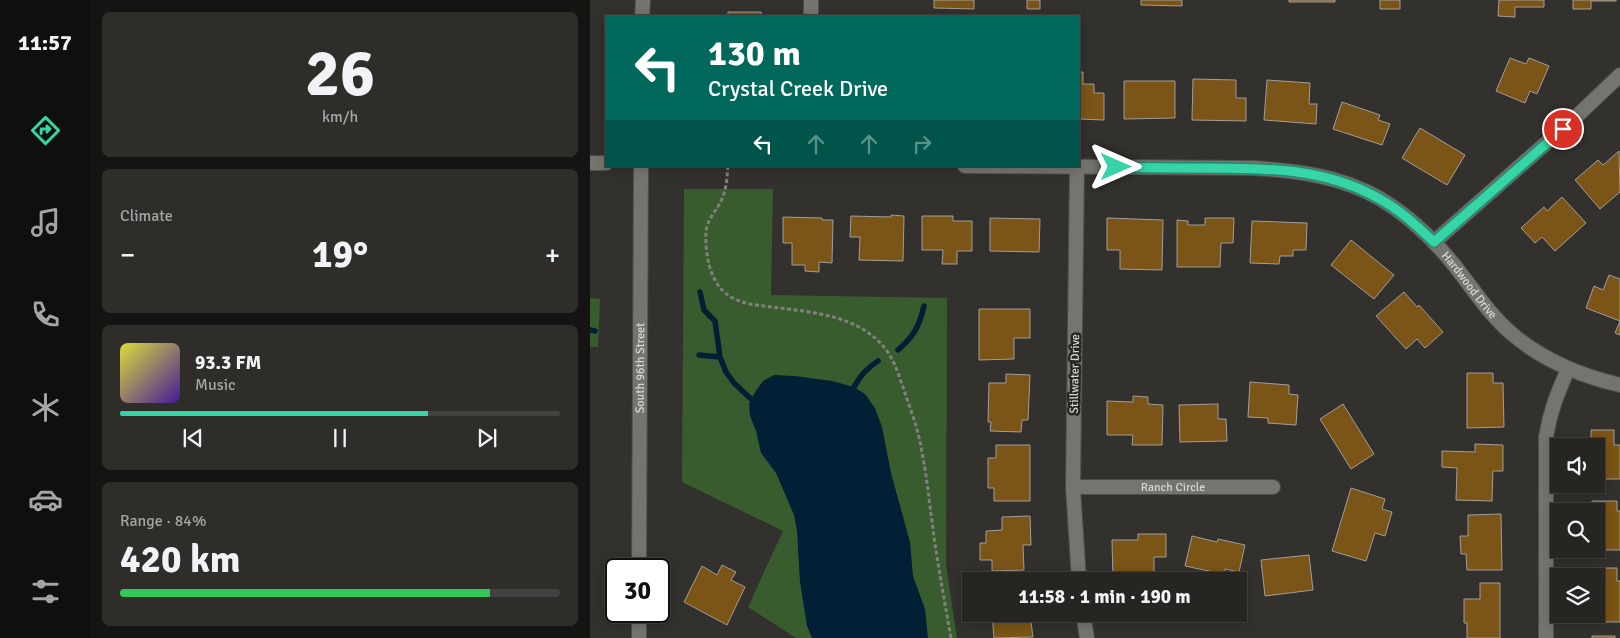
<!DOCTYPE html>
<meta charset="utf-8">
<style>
body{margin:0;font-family:Signika,sans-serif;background:#2e2d2a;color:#f1f3f6;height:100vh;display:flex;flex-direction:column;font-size:19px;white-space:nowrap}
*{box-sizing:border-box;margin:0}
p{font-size:16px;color:#a4a5a5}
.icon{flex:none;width:28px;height:28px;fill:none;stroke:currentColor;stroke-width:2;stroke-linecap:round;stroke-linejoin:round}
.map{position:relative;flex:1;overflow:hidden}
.panel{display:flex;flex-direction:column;gap:12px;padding:12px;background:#151413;width:500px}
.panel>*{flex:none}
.banner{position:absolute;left:15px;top:15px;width:475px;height:152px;border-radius:0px;box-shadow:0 2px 12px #0003,0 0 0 1px #424240;background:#00695c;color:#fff;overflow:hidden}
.controls{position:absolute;left:960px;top:438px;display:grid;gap:10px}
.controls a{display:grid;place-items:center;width:55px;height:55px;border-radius:0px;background:#262522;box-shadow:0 2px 12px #0003,0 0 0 1px #424240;font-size:25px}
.speed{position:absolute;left:15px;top:558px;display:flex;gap:10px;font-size:25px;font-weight:700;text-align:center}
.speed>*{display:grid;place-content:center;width:65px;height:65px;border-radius:50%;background:#262522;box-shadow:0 2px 12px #0003,0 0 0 1px #424240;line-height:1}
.speed .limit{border:2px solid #111;border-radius:8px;background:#fff;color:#111}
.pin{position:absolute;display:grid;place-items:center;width:42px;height:42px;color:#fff;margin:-21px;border:2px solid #fff;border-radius:50%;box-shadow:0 1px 5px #0007}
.me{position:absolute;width:55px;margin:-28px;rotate:90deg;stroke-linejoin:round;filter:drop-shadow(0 0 4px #0008)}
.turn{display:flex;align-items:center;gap:18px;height:105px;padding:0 20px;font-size:22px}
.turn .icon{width:65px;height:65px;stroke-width:2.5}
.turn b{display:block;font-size:35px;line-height:42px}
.lanes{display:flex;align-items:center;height:48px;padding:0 20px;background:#0003;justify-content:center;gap:25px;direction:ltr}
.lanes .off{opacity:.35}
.big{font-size:38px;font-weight:700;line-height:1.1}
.panel .tile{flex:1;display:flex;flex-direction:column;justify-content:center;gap:8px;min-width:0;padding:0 18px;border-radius:8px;background:#2e2d2a}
.panel .dial{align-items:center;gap:0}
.dial b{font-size:65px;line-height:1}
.song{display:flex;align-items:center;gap:15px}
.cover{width:60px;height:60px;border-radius:8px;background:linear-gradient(135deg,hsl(60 70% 55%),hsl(260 70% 35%))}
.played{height:5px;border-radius:2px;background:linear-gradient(90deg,#36d4a7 70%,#424240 70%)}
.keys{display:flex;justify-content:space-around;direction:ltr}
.heat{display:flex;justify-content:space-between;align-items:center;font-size:28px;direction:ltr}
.charge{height:8px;border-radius:4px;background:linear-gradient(90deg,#34c759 84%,#424240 0)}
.trip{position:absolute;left:372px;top:572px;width:285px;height:50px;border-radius:0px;background:#262522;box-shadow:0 2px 12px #0003,0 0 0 1px #424240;font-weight:700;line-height:50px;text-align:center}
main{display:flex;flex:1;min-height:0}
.tabs{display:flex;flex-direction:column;width:90px;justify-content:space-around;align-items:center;background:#0f0f0e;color:#a4a5a5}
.tabs .icon{width:35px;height:35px}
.tabs .current{color:#36d4a7}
.tabs b{font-size:22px;color:#f1f3f6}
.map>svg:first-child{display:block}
.green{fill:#395c2e}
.water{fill:#022035}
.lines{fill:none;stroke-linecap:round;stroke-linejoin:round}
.stream{stroke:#022035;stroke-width:5.5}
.building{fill:#7b5417;stroke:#a29e99}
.minor-casing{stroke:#4f4e4a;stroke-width:16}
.tertiary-casing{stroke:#4f4e4a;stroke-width:16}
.path{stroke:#81807d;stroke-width:3;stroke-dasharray:4 2.5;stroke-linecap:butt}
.minor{stroke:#75746f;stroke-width:14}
.tertiary{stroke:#75746f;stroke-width:14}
.route-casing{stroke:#238a6d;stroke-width:12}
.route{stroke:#36d4a7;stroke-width:9}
.labels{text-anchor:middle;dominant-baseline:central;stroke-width:5;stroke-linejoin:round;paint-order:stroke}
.street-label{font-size:12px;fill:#d7d6d4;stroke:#282723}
</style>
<main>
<nav class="tabs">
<b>11:57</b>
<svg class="icon current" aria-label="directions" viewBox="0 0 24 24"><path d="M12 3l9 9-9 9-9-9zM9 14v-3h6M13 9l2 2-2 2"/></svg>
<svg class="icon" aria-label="music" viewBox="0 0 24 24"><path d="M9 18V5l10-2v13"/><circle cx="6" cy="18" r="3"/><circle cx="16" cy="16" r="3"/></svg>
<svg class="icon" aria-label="phone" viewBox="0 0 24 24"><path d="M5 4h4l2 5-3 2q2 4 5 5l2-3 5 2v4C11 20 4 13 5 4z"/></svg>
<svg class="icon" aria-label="climate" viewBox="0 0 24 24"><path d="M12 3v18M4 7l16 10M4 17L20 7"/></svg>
<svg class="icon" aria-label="car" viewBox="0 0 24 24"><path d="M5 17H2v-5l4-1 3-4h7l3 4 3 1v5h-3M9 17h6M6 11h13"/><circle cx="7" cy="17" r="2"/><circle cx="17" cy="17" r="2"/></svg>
<svg class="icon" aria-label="filters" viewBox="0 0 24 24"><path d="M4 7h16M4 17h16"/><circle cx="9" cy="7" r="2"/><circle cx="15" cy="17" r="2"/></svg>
</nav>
<section class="panel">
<div class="tile dial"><b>26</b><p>km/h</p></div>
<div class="tile"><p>Climate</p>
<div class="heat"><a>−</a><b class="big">19°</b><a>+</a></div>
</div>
<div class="tile">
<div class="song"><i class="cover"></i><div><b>93.3 FM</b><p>Music</p></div></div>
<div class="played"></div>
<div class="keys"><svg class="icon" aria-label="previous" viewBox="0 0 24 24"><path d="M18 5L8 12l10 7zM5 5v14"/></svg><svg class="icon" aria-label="pause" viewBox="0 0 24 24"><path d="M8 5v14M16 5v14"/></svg><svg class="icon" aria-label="next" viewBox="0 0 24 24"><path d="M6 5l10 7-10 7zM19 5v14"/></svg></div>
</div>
<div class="tile"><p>Range · 84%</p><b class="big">420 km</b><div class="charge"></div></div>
</section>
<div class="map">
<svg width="1030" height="638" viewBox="0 0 1030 638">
<rect width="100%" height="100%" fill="#32312d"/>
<path class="green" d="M 94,189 L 183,189 L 181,295 L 357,298 L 356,565 L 367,638 L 206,638 L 158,607 L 193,531 L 92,482 Z
M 0,298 L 10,299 L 8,347 L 0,347 Z"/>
<path class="water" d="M 184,375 L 205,376 L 242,381 L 264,387 L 275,394 L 285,408 L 292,427 L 301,473 L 320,542 L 323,576 L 335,609 L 338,638 L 222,638 L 217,626 L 210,582 L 207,531 L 204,515 L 186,473 L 171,453 L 166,431 L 160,416 L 159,404 L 165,392 L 173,381 Z"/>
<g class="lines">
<path class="stream" d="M 110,292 L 114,310 L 125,321 L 130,357 L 136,372 L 144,383 L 161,399
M 0,330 L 5,331
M 308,350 C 324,336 329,327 334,306
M 109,355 L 130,357
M 264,387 C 271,375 277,368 288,361"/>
</g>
<path class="building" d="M 344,0 L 384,0 L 384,9 L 344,8 Z
M 437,0 L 450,0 L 450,9 L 437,9 Z
M 551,0 L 592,0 L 592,6 L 551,5 Z
M 699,0 L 745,0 L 745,2 L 699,2 Z
M 790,0 L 810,0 L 810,9 L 790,9 Z
M 909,0 L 954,0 L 954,7 L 925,7 L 925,17 L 908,16 Z
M 983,0 L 1026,0 L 1026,1 L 1001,1 L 1001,9 L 983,9 Z
M 138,12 L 171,12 L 171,16 L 138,16 Z
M 920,58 L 936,64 L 939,58 L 959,66 L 947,94 L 940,91 L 935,103 L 906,91 Z
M 489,72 L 493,72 L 493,84 L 504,84 L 504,93 L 514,93 L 514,120 L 489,119 Z
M 603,79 L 646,80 L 646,98 L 656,98 L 656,121 L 602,120 Z
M 677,80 L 720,83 L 719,104 L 727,104 L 726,124 L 674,120 Z
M 534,81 L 585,81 L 585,118 L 534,119 Z
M 752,102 L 790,115 L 788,120 L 800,124 L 792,145 L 743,129 Z
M 830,128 L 875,155 L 857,185 L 812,158 Z
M 1029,151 L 1030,192 L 1010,209 L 985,180 L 1008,160 L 1013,165 Z
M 972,197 L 996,223 L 965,251 L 952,237 L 945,243 L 931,228 L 954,207 L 957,211 Z
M 301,215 L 314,216 L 313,261 L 269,260 L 270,237 L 260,237 L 261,216 L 301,217 Z
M 332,216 L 363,216 L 363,221 L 382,221 L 382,251 L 367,251 L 367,264 L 352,264 L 353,250 L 332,250 Z
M 193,217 L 232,218 L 232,220 L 243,220 L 242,263 L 229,262 L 229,272 L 215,271 L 215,265 L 202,265 L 202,243 L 193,243 Z
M 400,218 L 450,219 L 449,252 L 400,251 Z
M 517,218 L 573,220 L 572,270 L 530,269 L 530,250 L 517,250 Z
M 615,218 L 644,218 L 643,243 L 631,243 L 630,267 L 587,267 L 587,220 L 598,221 L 598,225 L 615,225 Z
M 662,221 L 717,223 L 716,250 L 703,250 L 703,256 L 690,256 L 689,264 L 660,263 Z
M 761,240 L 804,275 L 784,299 L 741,265 Z
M 1019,275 L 1030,279 L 1030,335 L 1025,333 L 1030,321 L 996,308 L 1004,286 L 1013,290 Z
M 814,292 L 827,307 L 829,305 L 853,332 L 835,348 L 827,339 L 816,349 L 786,316 Z
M 389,309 L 440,309 L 440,338 L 424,338 L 424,359 L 389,360 Z
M 877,373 L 903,373 L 903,383 L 913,383 L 914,427 L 877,428 Z
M 416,374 L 440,375 L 438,420 L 432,420 L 431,432 L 400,431 L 401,422 L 398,422 L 399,383 L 416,383 Z
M 660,382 L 699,385 L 699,394 L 708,395 L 706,425 L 678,423 L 678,418 L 658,417 Z
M 543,396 L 558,397 L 558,404 L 573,405 L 572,445 L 542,445 L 543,435 L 517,435 L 517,401 L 543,402 Z
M 628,404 L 628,419 L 636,419 L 637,441 L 590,442 L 589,405 Z
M 753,404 L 784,454 L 761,469 L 730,419 Z
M 1001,430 L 1024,430 L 1024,445 L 1030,445 L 1030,479 L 1007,479 L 1006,446 L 1001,446 Z
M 885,444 L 913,445 L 913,471 L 903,471 L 902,501 L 866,500 L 867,468 L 852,467 L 852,451 L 885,452 Z
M 406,445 L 440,445 L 440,501 L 404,501 L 404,488 L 398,488 L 398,458 L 406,458 Z
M 761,488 L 795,499 L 792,509 L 802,512 L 795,536 L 785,533 L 776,561 L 742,551 Z
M 1002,501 L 1027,501 L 1027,511 L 1030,511 L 1030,550 L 1001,550 L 1006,549 L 1006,511 L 1002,511 Z
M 911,514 L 912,570 L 877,570 L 876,554 L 871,554 L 870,536 L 878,536 L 878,515 Z
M 440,516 L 441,545 L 433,545 L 434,570 L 402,571 L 402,560 L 390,560 L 390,543 L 396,543 L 396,531 L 412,530 L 412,517 Z
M 548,534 L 576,534 L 576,557 L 564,557 L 564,581 L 523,581 L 522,540 L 548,540 Z
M 602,536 L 627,542 L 628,539 L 655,545 L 649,572 L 635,569 L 633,574 L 595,566 Z
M 719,555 L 723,590 L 675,596 L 671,560 Z
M 132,565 L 146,572 L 141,580 L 155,587 L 137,625 L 94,602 L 112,566 L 127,575 Z
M 1001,568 L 1027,568 L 1027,581 L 1030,581 L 1030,622 L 1009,622 L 1009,611 L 1006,611 L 1006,576 L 1001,576 Z
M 890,583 L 910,583 L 910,638 L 877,638 L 877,623 L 874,623 L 874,599 L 890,599 Z
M 402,614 L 447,614 L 440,615 L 443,637 L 404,638 Z
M 1002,636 L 1025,636 L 1025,638 L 1002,638 Z"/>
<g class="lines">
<g class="minor-casing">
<g id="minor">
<path d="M 221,16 L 221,0"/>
<path d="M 0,163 L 16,163"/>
<path id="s1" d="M 375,166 L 664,168 C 708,171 750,176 789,198 C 818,215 844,240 865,266 C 883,289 899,314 921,333 C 952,360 991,376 1030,385"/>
<path d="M 487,167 L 483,487 L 489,581"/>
<path d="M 844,242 L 987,116 L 1030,75"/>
<path id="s2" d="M 483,487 L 683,487"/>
<path d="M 493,614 L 497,638"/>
<path d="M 956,638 L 956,437 C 960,411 968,392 978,369"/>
</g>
</g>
<g class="tertiary-casing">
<g id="tertiary">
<path d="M 52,16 L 53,0"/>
<path id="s3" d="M 49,569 L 51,166"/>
<path d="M 49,638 L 49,611"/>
</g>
</g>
<path class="path" d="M 138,166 C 137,176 137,186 133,196 C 129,209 116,219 116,233 C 115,254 120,283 138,295 C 150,304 166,305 181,307 C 222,312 271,315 297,351 C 306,364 310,379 315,393 C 321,411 328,429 331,447 C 337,477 340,507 344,537 C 349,571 355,604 361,638"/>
<use href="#minor" class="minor"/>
<use href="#tertiary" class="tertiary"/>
</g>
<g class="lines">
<g class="route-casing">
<path id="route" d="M 526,167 C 557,168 587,168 618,168 C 676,168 735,168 788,198 C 809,209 827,226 844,242 L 973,129"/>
</g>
<use href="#route" class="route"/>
</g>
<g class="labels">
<g class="street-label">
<text stroke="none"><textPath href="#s1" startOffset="545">Hardwood Drive</textPath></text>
<text stroke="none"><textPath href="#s3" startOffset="201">South 96th Street</textPath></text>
<text transform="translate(485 374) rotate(-89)">Stillwater Drive</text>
<text stroke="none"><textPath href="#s2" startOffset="100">Ranch Circle</textPath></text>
</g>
</g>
</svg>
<div class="controls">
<a><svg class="icon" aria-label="sound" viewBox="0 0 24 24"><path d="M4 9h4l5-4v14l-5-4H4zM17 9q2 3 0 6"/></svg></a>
<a><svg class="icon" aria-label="search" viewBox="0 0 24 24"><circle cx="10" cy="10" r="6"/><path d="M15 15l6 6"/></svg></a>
<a><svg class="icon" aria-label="layers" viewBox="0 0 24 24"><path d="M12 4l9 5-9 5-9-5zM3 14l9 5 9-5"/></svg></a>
</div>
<div class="speed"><div class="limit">30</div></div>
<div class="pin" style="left:973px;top:129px;background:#d93025"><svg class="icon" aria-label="arrive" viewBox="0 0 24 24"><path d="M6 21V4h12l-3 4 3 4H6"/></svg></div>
<svg class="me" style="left:526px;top:167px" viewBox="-20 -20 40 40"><path d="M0-17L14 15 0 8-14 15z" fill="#36d4a7" stroke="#fff" stroke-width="4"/></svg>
<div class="trip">11:58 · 1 min · 190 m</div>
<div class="banner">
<div class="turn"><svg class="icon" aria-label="left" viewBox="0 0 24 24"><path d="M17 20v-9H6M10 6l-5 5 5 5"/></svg><div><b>130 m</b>Crystal Creek Drive</div></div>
<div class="lanes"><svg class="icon" aria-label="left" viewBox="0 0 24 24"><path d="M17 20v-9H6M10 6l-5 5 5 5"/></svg><svg class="icon off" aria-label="ahead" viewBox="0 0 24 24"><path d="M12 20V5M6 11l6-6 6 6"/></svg><svg class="icon off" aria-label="ahead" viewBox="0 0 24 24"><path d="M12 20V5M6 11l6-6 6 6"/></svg><svg class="icon off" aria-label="right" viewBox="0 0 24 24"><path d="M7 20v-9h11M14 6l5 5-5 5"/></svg></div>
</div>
</div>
</main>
